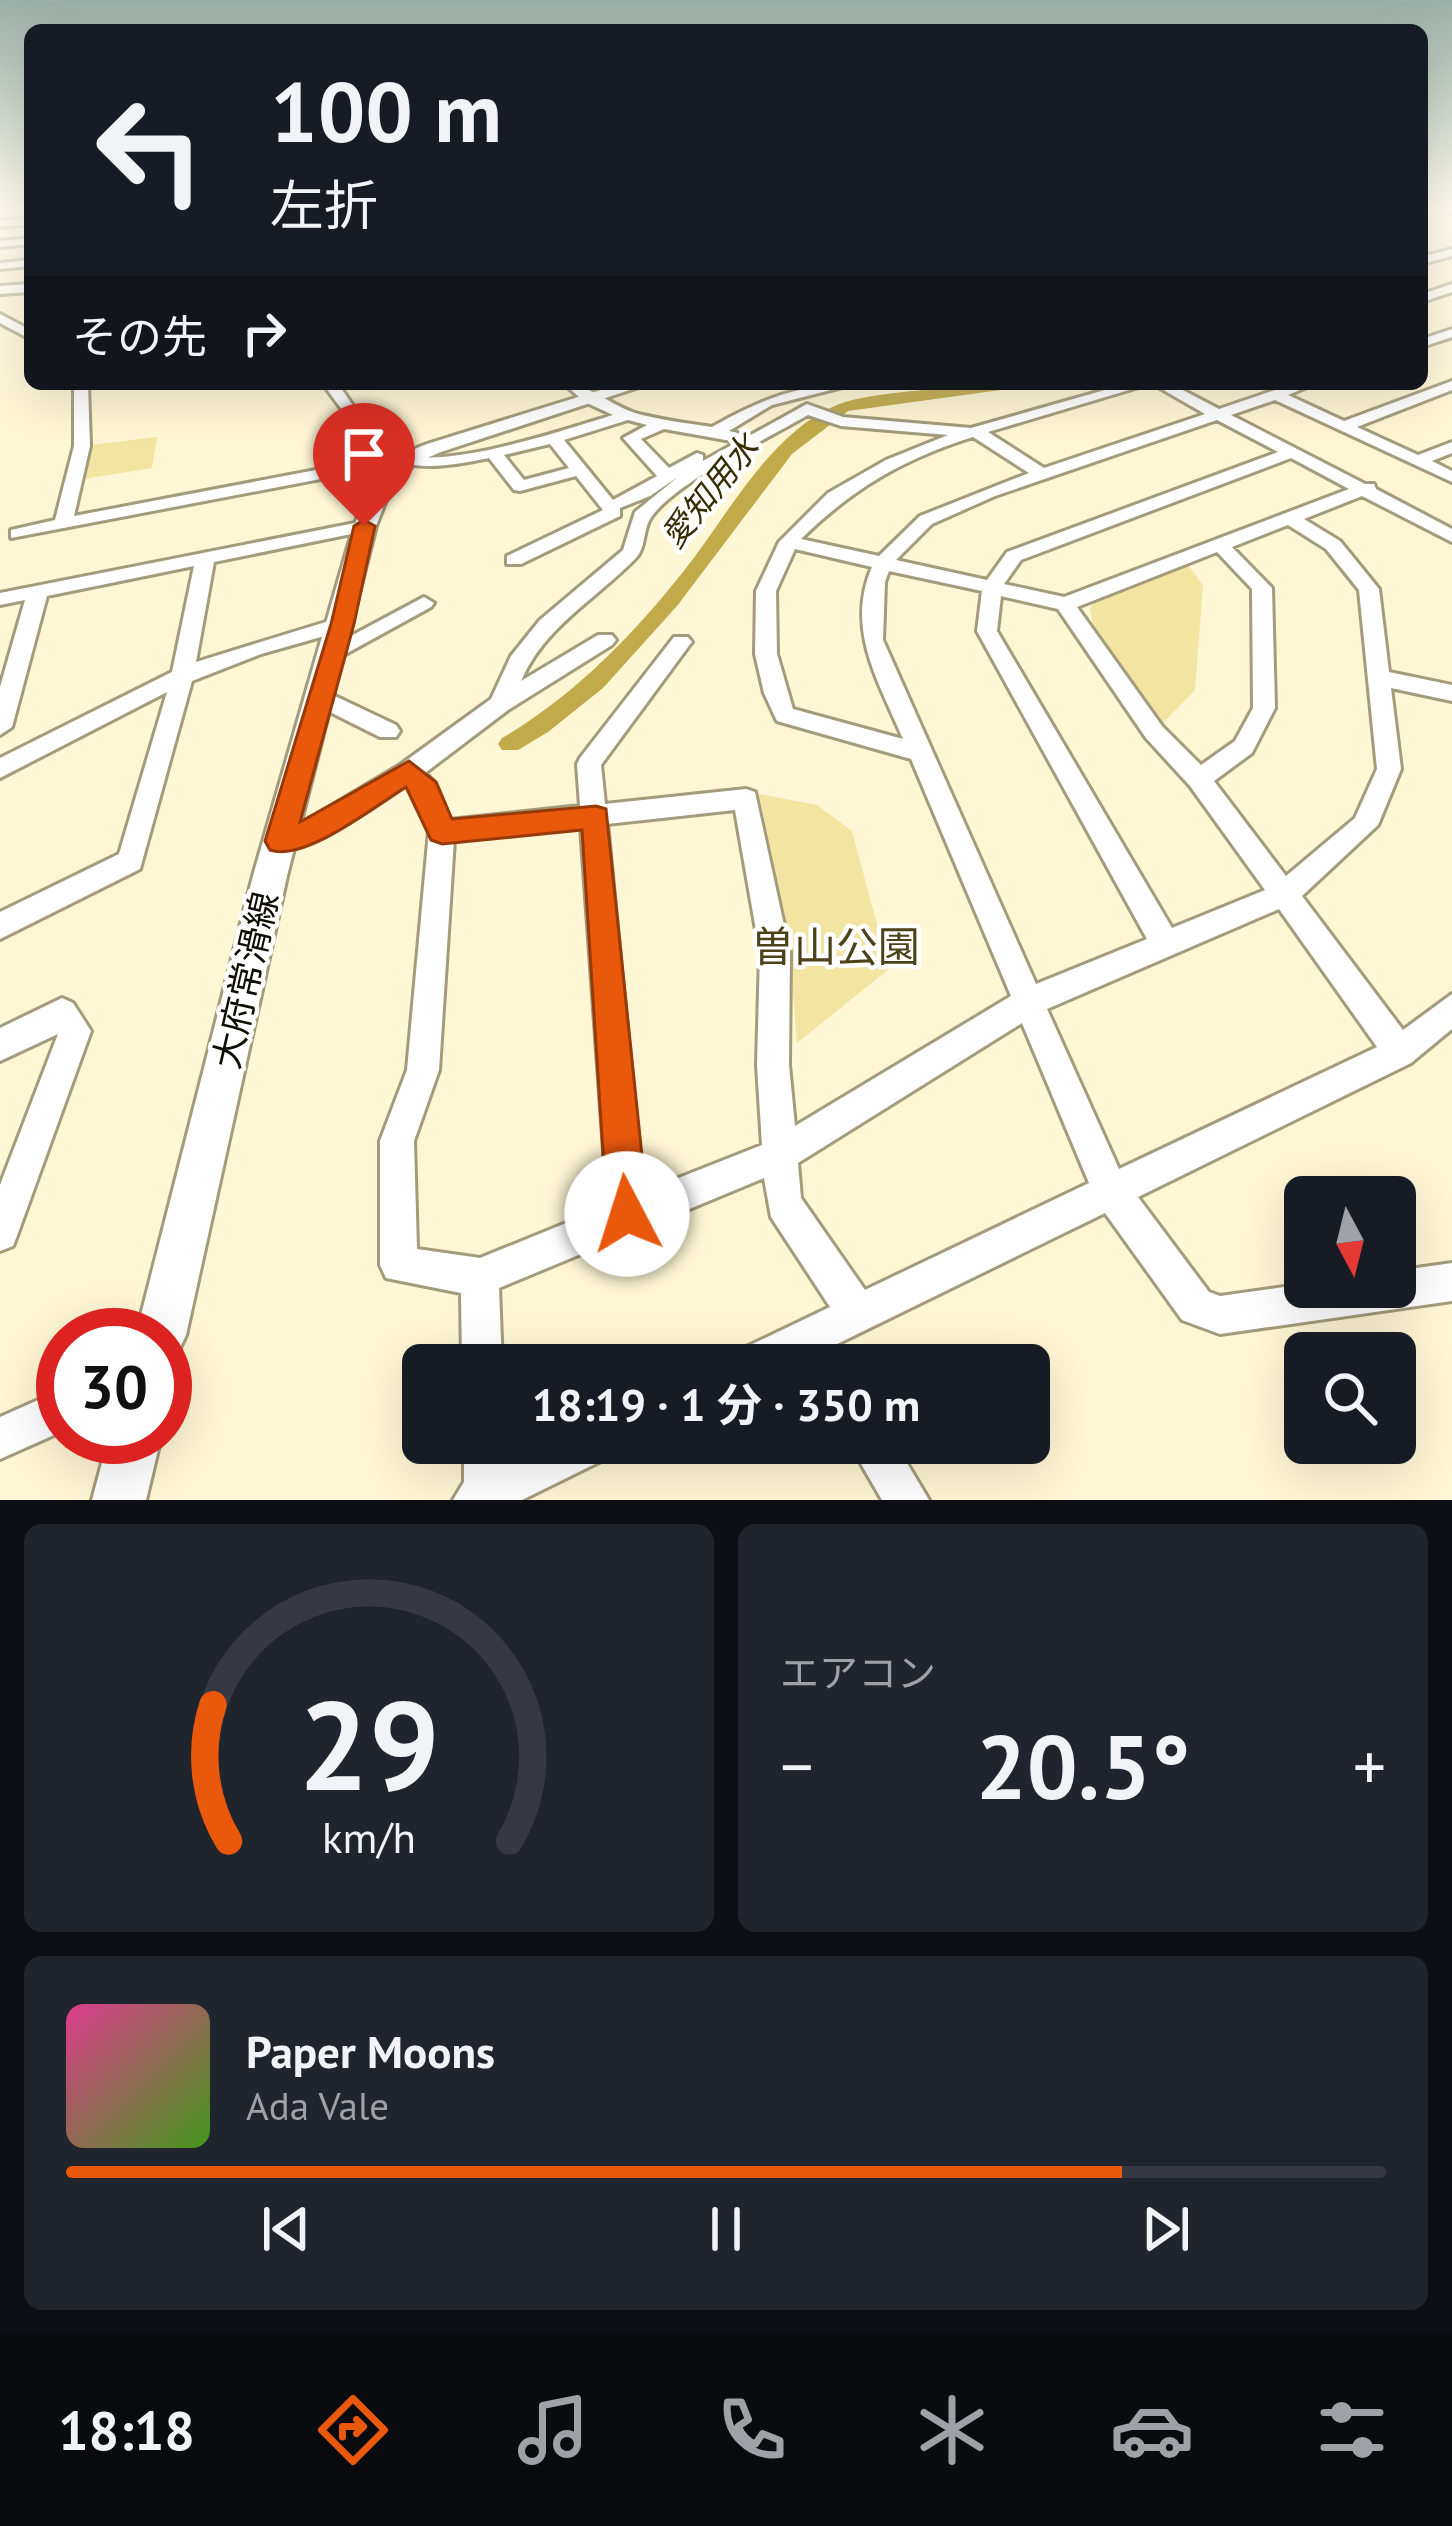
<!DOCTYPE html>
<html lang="ja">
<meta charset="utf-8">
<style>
body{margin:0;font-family:"PT Sans","Noto Sans JP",sans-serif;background:#20242c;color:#f1f3f6;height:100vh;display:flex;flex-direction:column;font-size:45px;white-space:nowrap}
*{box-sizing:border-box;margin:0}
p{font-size:39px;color:#9ea1a6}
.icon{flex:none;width:66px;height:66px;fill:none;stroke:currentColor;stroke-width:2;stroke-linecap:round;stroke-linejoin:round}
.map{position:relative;height:1500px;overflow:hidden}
.sheet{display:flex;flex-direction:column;gap:24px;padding:24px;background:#0d0f14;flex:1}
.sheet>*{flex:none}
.guide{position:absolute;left:24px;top:24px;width:1404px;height:366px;border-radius:18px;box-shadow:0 12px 48px #0002;background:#171b24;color:#f1f3f6;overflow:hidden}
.needle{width:78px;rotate:173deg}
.fabs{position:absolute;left:1284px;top:1176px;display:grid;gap:24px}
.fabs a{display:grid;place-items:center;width:132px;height:132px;border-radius:18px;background:#171b24;box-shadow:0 12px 48px #0002;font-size:60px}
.speed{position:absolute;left:36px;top:1308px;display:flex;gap:24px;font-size:60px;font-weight:700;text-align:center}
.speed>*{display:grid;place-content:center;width:156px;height:156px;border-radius:50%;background:#171b24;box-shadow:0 12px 48px #0002;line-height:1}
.speed .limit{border:18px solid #d22;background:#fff;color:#111}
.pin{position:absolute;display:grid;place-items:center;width:102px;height:102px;color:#fff;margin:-123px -51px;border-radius:50% 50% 50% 0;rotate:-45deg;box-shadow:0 0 12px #0007}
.pin .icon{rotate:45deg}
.me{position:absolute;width:132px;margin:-66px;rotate:355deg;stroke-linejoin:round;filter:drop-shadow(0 0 9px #0008)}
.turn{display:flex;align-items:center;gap:42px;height:252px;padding:0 48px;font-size:54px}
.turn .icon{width:156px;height:156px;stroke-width:2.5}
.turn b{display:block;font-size:84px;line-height:102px}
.then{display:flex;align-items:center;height:114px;padding:0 48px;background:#0003;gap:24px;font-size:45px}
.big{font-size:90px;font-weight:700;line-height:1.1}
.sheet .card{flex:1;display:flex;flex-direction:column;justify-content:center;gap:18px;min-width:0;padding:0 42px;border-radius:18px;background:#20242c}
.sheet .dial{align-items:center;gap:0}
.dial svg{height:312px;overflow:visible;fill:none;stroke:#363941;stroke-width:7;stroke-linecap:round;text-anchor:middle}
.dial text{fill:#f1f3f6;stroke:none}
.song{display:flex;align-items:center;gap:36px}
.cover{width:144px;height:144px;border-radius:18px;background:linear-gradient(135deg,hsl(330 70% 55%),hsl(100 70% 35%))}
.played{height:12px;border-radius:6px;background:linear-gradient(90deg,#ea580c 80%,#363941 80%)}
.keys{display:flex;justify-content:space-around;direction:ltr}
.heat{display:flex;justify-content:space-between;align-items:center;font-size:66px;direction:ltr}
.sheet .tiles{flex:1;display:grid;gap:24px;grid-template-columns:1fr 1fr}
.card:last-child{grid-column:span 2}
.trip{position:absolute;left:402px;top:1344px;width:648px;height:120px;border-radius:18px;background:#171b24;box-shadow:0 12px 48px #0002;font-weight:700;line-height:120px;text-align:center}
.tabs{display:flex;height:192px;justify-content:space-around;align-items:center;background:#090b0e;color:#9ea1a6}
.tabs .icon{width:84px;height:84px}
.tabs .active{color:#ea580c}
.tabs b{font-size:54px;color:#f1f3f6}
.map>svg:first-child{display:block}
.green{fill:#f4e4a2}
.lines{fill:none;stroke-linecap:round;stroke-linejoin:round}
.canal{fill:#c0aa49;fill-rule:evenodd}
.minor-casing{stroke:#a39c7c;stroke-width:6}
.major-casing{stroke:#a39c7c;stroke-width:6}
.minor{fill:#fff;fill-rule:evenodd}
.major{fill:#fff;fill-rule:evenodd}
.route{fill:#ea580c;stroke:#983908;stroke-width:3}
.labels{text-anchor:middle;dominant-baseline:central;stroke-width:9;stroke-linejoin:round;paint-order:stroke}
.far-water-label{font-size:33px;font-style:italic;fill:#362d02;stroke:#fff}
.street-label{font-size:36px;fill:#0e0c03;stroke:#fff}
.near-park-label{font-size:42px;fill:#4d431b;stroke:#fff}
</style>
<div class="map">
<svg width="1452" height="1500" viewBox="0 0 1452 1500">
<rect width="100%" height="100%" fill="#fef6d4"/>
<path class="green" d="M 157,437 L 152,468 L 71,481 L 82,446 Z
M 1182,557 L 1203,585 L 1195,690 L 1154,732 L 1098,651 L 1090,608 L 1105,590 Z
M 759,794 L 817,805 L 852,831 L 889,969 L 797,1043 L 789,944 Z"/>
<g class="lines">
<path class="canal" d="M 983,384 L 1022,384 L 1015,388 L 848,411 L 792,454 L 677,606 L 603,688 L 548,732 L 518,750 L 502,750 L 498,744 L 502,738 C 574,696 631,637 683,572 C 728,516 768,434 837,405 C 866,392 947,389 983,384 Z"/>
<g class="minor-casing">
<path id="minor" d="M 1427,206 L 1452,207 L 1452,213 L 1429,208 Z
M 30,218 L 30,224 L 0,227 L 0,221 Z
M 30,238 L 30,244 L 0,247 L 0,241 Z
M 1452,249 L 1452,256 L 1422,264 L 1422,257 Z
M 30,260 L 30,266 L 0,269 L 0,263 Z
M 30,284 L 30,292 L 0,294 L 0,286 Z
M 1452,284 L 1452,292 L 1422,302 L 1422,294 Z
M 0,314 L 30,330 L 30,339 L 0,323 Z
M 1452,329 L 1452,337 L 1422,347 L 1422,339 Z
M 1452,381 L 1452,390 L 1357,427 L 1418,455 L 1452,442 L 1452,453 L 1432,461 L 1452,471 L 1452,482 L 1275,400 L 1231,415 L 1365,484 L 1374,484 L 1376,489 L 1452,529 L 1452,542 L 1362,496 L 1304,519 L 1340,541 L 1379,589 L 1389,672 L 1452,685 L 1452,701 L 1391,688 L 1401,769 L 1378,825 L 1302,896 L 1403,1030 L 1452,994 L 1452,1029 L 1411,1063 L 1138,1197 L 1209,1292 L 1220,1296 L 1305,1284 L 1305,1287 L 1395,1287 L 1395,1271 L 1452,1263 L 1452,1301 L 1220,1334 L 1182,1320 L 1105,1213 L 831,1347 L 839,1365 L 732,1365 L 738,1351 L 830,1307 L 771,1217 L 764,1178 L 499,1288 L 502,1365 L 462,1365 L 461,1293 L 386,1278 L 380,1265 L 380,1141 L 407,1070 L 429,831 L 415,795 L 407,785 C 376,804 305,860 271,849 L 267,841 L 271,833 L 296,827 L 400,765 L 491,699 L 511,656 L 540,620 L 623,550 L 635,512 L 678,477 L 650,496 L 620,508 L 620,516 L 521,564 L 507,564 L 507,556 L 603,510 L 576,476 L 520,491 L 514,490 L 489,458 C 390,479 379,460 323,384 L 338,384 C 355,407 373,441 401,453 C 444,471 567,429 613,415 L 585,402 L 564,384 C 589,384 610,405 635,413 C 660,420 686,423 712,427 C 760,400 798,384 854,384 L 772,405 L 729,431 L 749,436 L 807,404 L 843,417 L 971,428 L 1126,384 L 1149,384 L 988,432 L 1044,468 L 1205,414 L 1153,384 L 1171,384 L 1219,409 L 1293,384 L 1314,384 L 1288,395 L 1344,421 ZM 808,415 L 841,426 L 948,435 L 886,460 L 828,493 L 779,542 L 756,591 L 755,654 L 764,693 L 777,721 L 911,759 L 1011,996 L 795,1126 L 789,1065 L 790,953 L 755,792 L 746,789 L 605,804 L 601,765 L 688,647 L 692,642 L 688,637 L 674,637 L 580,758 L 577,764 L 580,806 L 450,820 L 435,783 L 425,773 L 508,710 L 612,645 L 616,640 L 612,635 L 598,635 L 521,681 C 544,627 596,599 635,559 C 647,547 642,529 652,516 C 679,480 767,439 808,415 ZM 628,420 L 647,425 L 623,438 L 657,476 L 613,500 L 564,440 ZM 1217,420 L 1278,452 L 1007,552 L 987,580 L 896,560 L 932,524 L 995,496 ZM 664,429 L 737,442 L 703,461 L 703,455 L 697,453 L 669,468 L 641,439 ZM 973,437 L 1029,473 L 920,516 L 879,556 L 801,539 C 852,489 903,459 973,437 ZM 550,444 L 569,468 L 524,480 L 504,455 ZM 1291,458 L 1349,489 L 1064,597 L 1004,584 L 1021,560 ZM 1288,525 L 1326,549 L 1359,590 L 1377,769 L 1355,818 L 1286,876 L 1214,781 L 1252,753 L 1275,708 L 1272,588 L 1232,547 ZM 795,549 L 872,567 C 845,629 879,682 903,739 L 793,709 L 777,654 L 776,591 ZM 1217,552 L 1252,589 L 1253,708 L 1235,741 L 1201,765 L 1162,726 L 1077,607 ZM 889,571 L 982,591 L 977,631 L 1147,939 L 1036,984 L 883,640 L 885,582 ZM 1001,596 L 1058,609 L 1146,738 L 1190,786 L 1265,890 L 1172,928 L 997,631 ZM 735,810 L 760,953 L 757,1065 L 762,1145 L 643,1192 L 607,824 ZM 581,827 L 608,1206 L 480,1258 L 417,1249 L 414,1141 L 439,1070 L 454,840 ZM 1279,909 L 1377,1047 L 1119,1169 L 1047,1009 ZM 1022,1023 L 1089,1183 L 865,1290 L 801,1198 L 798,1163 Z
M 74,384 L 88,384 L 90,446 L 74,516 L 358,462 L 393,476 L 385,481 L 357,472 L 11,538 L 11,530 L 55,520 L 74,446 Z
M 365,521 L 374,526 L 371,530 L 214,562 L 196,662 L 342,617 L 352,624 L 349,629 L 261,654 L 192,681 L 140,869 L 0,939 L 0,912 L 119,854 L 167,692 L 0,778 L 0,758 L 172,672 L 194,566 L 47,596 L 12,727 L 0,735 L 0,687 L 25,600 L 0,605 L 0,593 Z
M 424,597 L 434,603 L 431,607 L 340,657 L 324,657 L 321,652 Z
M 318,688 L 396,725 L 400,731 L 396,737 L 380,737 L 310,702 L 307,696 Z
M 62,998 L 73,1003 L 91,1031 L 18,1233 L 13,1246 L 0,1251 L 0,1185 L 58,1034 L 0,1061 L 0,1028 Z
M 63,1389 L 63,1431 L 0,1459 L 0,1417 Z
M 464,1443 L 506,1443 L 507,1462 L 546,1443 L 613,1443 L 607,1458 L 522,1500 L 453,1500 L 464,1482 Z
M 849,1443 L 895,1443 L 929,1500 L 882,1500 Z"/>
</g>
<g class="major-casing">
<path id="major" d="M 620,384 L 648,384 L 441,452 C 395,470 393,482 376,526 L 287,876 L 186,1335 L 178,1352 L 165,1358 L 165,1335 L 136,1335 L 253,876 L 354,526 C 373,479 377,463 427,444 Z
M 109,1437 L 161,1437 L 146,1500 L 92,1500 Z"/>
</g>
<use href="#minor" class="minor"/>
<use href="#major" class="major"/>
</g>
<linearGradient id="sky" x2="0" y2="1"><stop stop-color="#98b0a8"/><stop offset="0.5" stop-color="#fffbec"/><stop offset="1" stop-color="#fffbec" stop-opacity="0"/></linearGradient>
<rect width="1452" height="416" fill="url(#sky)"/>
<path class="route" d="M 364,520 L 375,526 L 354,624 L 300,822 L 409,761 L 436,782 L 452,819 L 596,806 L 606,809 L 648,1214 L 642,1228 L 627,1234 L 613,1228 L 607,1214 L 582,830 L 442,844 L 431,840 L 406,787 C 375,806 305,862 270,850 L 265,841 L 331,624 L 354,526 Z"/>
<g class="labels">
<g class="far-water-label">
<text transform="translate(709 491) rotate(-51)">愛知用水</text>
</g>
<g class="street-label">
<text transform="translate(245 980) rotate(-77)">大府常滑線</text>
</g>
<g class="near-park-label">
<text x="836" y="946">曽山公園</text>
</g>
</g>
</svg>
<div class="fabs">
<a><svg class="needle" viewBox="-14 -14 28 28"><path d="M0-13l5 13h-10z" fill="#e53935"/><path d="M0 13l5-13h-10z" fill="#9ea1a6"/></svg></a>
<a><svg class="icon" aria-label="search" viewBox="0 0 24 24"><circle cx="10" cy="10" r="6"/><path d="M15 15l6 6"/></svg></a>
</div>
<div class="speed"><div class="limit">30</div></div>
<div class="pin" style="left:364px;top:526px;background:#d93025"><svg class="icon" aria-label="arrive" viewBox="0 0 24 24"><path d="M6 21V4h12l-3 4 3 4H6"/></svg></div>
<svg class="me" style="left:627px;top:1214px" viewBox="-20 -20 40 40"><circle r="19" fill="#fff"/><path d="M0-13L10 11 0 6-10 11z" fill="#ea580c"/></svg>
<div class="trip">18:19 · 1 分 · 350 m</div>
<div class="guide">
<div class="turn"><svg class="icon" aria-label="left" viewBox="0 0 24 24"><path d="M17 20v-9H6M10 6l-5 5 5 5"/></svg><div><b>100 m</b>左折</div></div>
<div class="then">その先<svg class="icon" aria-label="right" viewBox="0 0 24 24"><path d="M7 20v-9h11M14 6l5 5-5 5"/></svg></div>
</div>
</div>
<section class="sheet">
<div class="tiles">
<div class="card dial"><svg viewBox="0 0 100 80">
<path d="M14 69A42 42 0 1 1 86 69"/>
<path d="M14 69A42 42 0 0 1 10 34" stroke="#ea580c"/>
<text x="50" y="56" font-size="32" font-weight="700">29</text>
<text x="50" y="72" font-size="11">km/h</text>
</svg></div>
<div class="card"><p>エアコン</p>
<div class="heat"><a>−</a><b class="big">20.5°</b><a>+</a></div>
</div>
<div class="card">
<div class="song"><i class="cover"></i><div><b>Paper Moons</b><p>Ada Vale</p></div></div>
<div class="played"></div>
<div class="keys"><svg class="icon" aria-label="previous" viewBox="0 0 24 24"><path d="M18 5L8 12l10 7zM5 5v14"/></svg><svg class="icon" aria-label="pause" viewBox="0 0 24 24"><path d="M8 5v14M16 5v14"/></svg><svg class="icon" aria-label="next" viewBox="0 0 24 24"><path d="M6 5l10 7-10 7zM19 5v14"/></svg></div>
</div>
</div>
</section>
<nav class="tabs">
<b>18:18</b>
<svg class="icon active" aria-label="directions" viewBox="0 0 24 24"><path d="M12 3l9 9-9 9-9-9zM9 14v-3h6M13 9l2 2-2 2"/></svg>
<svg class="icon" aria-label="music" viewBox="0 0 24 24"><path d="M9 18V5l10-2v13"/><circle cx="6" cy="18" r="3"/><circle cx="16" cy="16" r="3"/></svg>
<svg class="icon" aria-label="phone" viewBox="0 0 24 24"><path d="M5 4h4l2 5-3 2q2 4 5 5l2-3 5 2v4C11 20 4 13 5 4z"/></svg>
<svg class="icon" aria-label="climate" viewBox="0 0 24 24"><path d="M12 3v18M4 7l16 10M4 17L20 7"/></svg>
<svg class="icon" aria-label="car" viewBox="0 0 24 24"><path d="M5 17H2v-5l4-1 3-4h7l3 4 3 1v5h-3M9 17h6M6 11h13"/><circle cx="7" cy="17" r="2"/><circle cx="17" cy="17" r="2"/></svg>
<svg class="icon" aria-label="filters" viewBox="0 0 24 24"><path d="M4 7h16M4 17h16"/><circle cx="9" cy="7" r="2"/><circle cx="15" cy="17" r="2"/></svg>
</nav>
